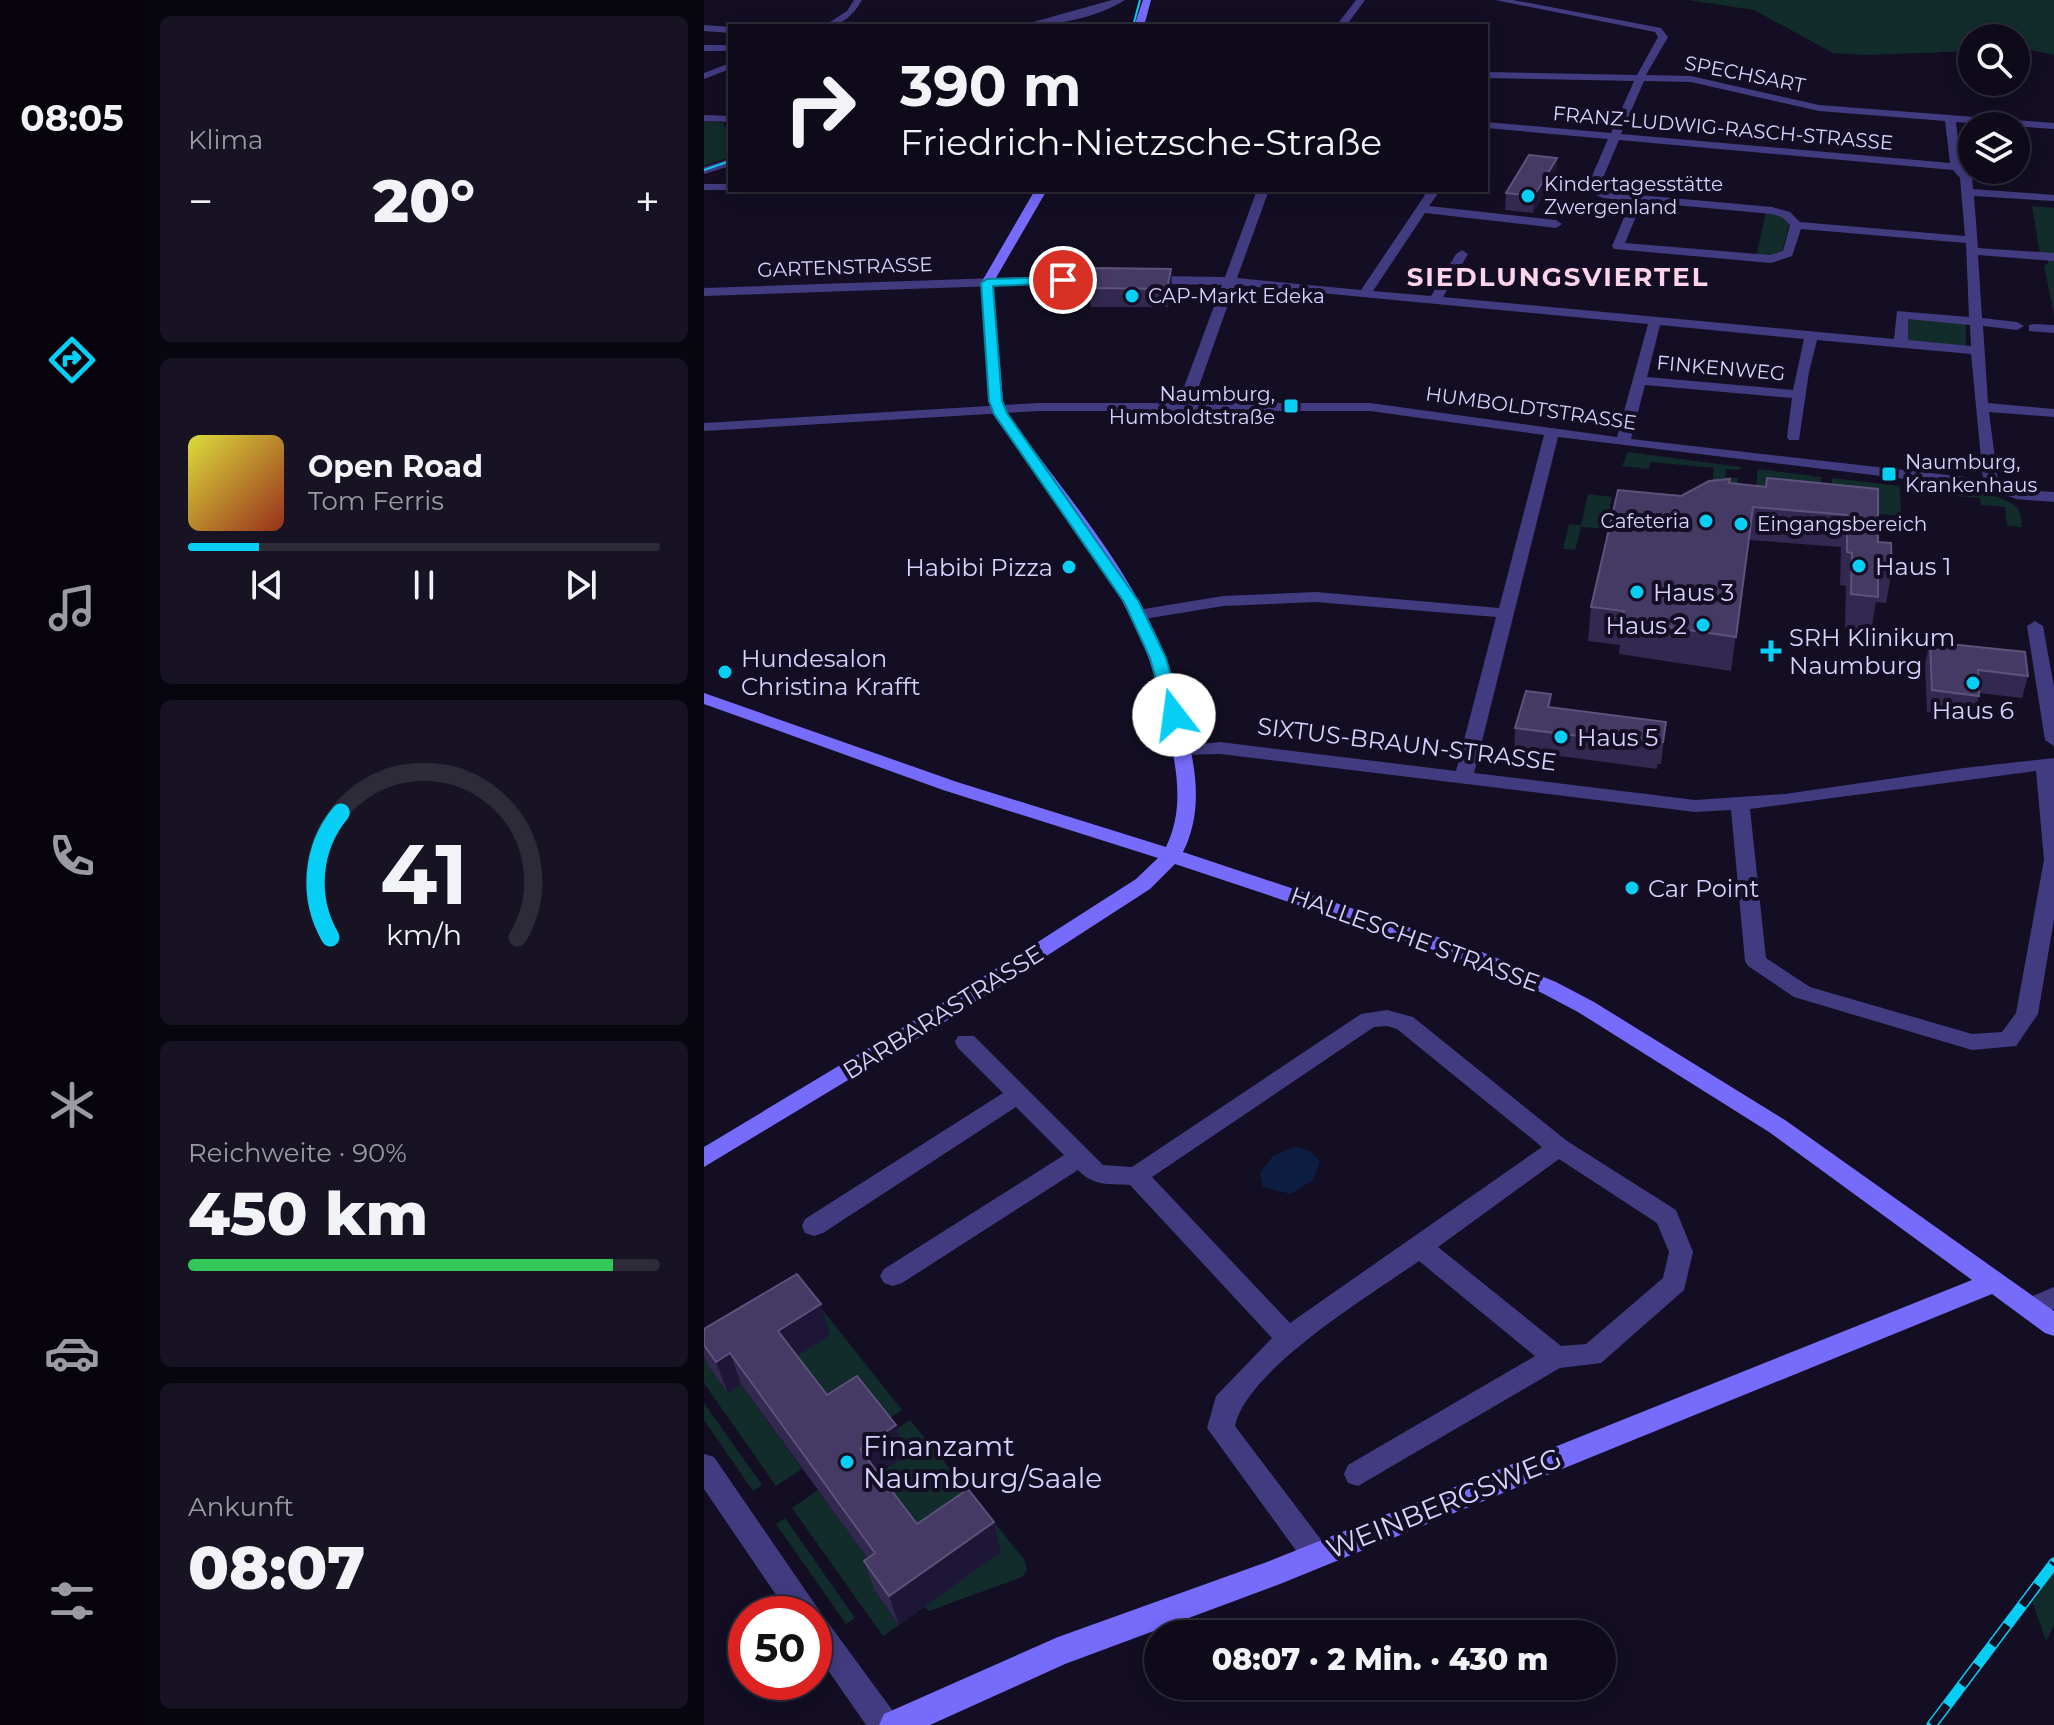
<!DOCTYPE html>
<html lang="de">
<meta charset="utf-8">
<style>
body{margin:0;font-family:Montserrat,sans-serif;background:#171323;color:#f1f3f6;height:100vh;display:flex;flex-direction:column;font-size:30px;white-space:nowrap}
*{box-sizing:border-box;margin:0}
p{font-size:26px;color:#9b9aa2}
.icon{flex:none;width:44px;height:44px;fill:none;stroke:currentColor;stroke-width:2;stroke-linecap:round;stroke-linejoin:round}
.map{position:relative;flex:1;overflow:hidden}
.details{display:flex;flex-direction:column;gap:16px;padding:16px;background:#08060e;width:560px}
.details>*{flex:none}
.top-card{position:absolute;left:24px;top:24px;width:760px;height:168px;border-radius:0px;box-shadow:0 4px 20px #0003,0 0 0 2px #2e2b39;background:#0e0a1a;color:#f1f3f6;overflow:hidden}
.tools{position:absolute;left:1254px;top:24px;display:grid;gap:16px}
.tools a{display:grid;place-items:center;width:72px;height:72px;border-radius:50%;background:#0e0a1a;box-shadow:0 4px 20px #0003,0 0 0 2px #2e2b39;font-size:40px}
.speed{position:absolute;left:24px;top:1596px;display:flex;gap:16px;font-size:40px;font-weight:700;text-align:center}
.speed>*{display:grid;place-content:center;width:104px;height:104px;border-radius:50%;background:#0e0a1a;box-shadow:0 4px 20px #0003,0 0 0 2px #2e2b39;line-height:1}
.speed .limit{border:12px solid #d22;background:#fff;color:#111}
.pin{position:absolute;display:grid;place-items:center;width:68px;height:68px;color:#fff;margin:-34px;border:4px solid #fff;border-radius:50%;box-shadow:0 2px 8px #0007}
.me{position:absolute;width:88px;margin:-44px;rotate:345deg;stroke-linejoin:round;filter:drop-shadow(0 0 6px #0008)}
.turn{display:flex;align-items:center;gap:28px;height:168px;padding:0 40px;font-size:36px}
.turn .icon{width:104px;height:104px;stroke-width:2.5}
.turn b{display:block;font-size:56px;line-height:68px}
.big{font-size:60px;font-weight:800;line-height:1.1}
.details .tile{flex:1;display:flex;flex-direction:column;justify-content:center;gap:12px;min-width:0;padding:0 28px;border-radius:12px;background:#171323}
.details .dial{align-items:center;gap:0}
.dial svg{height:208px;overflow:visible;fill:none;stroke:#2e2b39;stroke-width:7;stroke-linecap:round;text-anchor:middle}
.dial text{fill:#f1f3f6;stroke:none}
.song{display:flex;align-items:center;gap:24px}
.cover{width:96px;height:96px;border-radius:12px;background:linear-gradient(135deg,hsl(60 70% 55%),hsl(10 70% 35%))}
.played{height:8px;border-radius:4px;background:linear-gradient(90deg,#06cef5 15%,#2e2b39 15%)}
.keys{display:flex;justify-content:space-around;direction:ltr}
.heat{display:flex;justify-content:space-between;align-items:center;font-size:44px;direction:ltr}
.charge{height:12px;border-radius:6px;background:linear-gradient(90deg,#34c759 90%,#2e2b39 0)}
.trip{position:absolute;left:440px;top:1620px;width:472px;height:80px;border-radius:40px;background:#0e0a1a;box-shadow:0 4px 20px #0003,0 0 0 2px #2e2b39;font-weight:800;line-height:80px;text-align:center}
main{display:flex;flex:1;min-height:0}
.dock{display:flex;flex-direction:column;width:144px;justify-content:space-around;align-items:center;background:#06040a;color:#9b9aa2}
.dock .icon{width:56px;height:56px}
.dock .active{color:#06cef5}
.dock b{font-size:36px;color:#f1f3f6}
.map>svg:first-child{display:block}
.green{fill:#122c2c}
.water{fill:#0d1e43}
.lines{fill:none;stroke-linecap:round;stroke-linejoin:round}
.street{fill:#423b80;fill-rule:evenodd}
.secondary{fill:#776bfb;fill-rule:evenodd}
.tram{stroke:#06cef5;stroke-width:2}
.rail-casing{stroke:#06cef5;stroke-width:11}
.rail{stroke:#130e23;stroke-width:8;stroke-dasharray:25;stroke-linecap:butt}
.wall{fill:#332850}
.shaded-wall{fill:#1e1636}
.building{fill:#443a63;stroke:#5c527b;stroke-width:2}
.route{fill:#06cef5;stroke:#04869f;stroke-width:2}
.poi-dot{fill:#06cef5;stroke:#130e23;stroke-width:3}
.labels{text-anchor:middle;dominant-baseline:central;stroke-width:8;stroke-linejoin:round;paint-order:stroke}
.far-street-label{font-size:20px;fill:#d9d1fe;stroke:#130e23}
.far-poi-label{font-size:20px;fill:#d9d1fe;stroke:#130e23;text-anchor:start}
.poi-label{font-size:24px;fill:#d9d1fe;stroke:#130e23;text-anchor:start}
.street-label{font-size:24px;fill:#d9d1fe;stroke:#130e23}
.far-district-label{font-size:26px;font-weight:bold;letter-spacing:2px;fill:#fed3ec;stroke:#130e23}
.near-poi-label{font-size:28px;fill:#d9d1fe;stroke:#130e23;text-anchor:start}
.near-street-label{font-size:28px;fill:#d9d1fe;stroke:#130e23}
</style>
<main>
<nav class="dock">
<b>08:05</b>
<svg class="icon active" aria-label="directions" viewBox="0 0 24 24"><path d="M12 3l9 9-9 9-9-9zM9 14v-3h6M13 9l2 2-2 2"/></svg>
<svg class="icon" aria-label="music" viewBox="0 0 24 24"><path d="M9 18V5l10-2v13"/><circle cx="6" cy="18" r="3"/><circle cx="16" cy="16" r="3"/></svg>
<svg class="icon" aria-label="phone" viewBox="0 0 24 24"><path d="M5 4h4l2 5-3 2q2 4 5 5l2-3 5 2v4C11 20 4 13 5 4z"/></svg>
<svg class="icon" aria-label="climate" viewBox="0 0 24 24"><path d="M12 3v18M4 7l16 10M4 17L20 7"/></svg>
<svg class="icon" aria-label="car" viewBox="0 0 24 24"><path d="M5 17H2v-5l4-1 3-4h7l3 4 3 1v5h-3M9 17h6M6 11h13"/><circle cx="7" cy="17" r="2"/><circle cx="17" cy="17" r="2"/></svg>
<svg class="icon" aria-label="filters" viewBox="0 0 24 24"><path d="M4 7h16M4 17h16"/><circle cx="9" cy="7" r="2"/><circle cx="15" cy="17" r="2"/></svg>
</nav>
<section class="details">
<div class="tile"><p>Klima</p>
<div class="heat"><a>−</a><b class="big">20°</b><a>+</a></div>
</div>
<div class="tile">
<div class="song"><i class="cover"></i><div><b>Open Road</b><p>Tom Ferris</p></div></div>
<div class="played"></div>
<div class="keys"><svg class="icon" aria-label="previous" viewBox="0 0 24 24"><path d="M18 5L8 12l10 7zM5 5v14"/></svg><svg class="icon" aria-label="pause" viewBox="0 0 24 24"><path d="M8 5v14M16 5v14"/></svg><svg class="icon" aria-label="next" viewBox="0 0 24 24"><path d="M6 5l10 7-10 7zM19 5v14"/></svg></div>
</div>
<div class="tile dial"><svg viewBox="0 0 100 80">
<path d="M14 69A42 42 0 1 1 86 69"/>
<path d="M14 69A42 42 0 0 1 18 21" stroke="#06cef5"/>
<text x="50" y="56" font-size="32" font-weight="700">41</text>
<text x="50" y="72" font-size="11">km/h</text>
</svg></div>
<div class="tile"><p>Reichweite · 90%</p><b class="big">450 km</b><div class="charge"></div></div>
<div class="tile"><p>Ankunft</p><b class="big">08:07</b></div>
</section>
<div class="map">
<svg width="1350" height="1725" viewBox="0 0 1350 1725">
<rect width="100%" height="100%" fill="#130e23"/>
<path class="green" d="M 984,0 L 1350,0 L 1350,55 L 1312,47 L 1312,38 L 1268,38 L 1268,51 L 1162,55 L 1129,53 L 1050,10 Z
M 0,121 L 20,123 L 20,127 L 26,127 L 26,157 L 0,166 Z
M 1328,206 L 1350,208 L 1350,315 L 1340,265 L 1344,264 L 1344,259 L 1336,254 Z
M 1062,212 L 1076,214 L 1085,224 L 1078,252 L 1074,255 L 1052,257 Z
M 1202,316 L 1262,322 L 1262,346 L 1201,340 Z
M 924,452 L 1037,467 L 1036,470 L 1022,469 L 1021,477 L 1034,478 L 1032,501 L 1007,498 L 1010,468 L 947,462 L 945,469 L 918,466 Z
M 1054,469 L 1117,477 L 1116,507 L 1050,502 Z
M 1128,478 L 1196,486 L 1197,516 L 1126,509 Z
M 1209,487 C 1231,489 1301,490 1314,509 C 1317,514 1317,521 1318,527 L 1303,526 L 1301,507 L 1277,505 L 1276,498 L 1209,492 Z
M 884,494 L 908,497 L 901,529 L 877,527 L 871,550 L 859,549 L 865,524 L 877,525 Z
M 106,1294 L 198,1410 L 176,1425 L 133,1426 L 84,1362 L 103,1306 L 23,1392 L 37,1384 L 98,1469 L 72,1486 L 0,1383 L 0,1349 Z
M 0,1403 L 58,1485 L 49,1491 L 0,1420 Z
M 206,1420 L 320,1559 L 323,1570 L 318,1577 L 225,1611 L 220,1607 L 297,1551 L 222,1554 L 166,1480 L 184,1435 Z
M 114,1490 L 181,1583 L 171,1591 L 195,1625 L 179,1636 L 88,1508 Z
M 81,1518 L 151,1618 L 142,1624 L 72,1524 Z
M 1350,1555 L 1350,1625 L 1342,1641 L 1324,1589 Z"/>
<path class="water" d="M 591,1147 L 606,1151 L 616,1162 L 609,1180 L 587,1194 L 559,1187 L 556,1173 L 569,1156 Z"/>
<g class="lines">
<path class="street" d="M 150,0 L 158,0 C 149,15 139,26 120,26 L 143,11 Z
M 408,0 L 421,0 C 393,18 349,26 315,26 Z
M 652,0 L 661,0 L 642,26 L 632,26 Z
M 791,0 L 809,0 L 957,28 L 964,37 L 942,75 L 987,76 L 1115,105 L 1350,123 L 1350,129 L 1252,122 L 1257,166 L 1268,177 L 1269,189 L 1350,195 L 1350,201 L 1270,196 L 1274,248 L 1350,253 L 1350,261 L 1274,255 L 1278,318 L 1313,322 L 1320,326 L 1313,330 L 1279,326 L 1284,403 L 1350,409 L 1350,417 L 1285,412 L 1294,482 L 1314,490 L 1350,492 L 1350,502 L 1312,499 L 1285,489 L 854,437 L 770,773 L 991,800 L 1081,794 L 1260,768 L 1350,758 L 1350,919 L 1334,1014 L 1312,1046 L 1268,1050 L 1090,997 L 1044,966 L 1041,961 L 1027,810 L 991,812 L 516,754 L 471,755 L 469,751 L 471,747 L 516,742 L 752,771 L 792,617 L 612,602 L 519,606 L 434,620 L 426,615 L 434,610 L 519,596 L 612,592 L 795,608 L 840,435 L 666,411 L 335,411 L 0,431 L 0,423 L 335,403 L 474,403 L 518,285 L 384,283 L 0,296 L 0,288 L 384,275 L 521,277 L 553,190 L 565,190 L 533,278 L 657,290 L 721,195 L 717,190 L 729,190 L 733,195 L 725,206 L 852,220 L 858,224 L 852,228 L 721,213 L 669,291 L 727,296 L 752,254 L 758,250 L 764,254 L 739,297 L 1190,339 L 1193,311 L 1265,317 L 1262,243 L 1097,229 L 1088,256 L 1067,263 L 910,249 L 908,246 L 927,201 L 899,198 L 887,193 L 884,185 L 904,139 L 782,128 L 782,122 L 907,133 L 930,81 L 782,78 L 782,72 L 933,75 L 954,37 L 951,32 ZM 940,81 L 987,82 L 1115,111 L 1241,121 L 1246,163 L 917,134 ZM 915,140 L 1249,170 L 1256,178 L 1261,236 L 1096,222 L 1086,212 L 1068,207 L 901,192 L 896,185 ZM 938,202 L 1068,214 L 1078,217 L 1086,225 L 1079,251 L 1066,255 L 921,243 ZM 531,285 L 944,324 L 913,437 L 666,403 L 489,403 ZM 1204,319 L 1266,325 L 1267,346 L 1204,340 ZM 956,325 L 1100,339 L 1089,390 L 943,377 ZM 1113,340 L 1267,354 L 1279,479 L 927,439 L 941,385 L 1088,398 L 1083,437 L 1085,440 L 1095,440 L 1105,372 ZM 1332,771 L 1340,860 L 1312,1013 L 1298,1032 L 1268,1034 L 1106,987 L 1062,958 L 1046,809 Z
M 0,25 L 26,27 L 26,33 L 0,31 Z
M 0,45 L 26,45 L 26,51 L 0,51 Z
M 26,63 L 26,69 L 0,79 L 0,73 Z
M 0,115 L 26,116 L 26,122 L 0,121 Z
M 26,159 L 26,166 L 0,174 L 0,167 Z
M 0,184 L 26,184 L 28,190 L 0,190 Z
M 238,190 L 341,190 L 342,191 L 336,194 L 244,193 Z
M 1330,324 L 1350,325 L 1350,333 L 1325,331 L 1325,325 Z
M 1331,621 L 1339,626 L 1350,687 L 1350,746 L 1341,740 L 1323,626 Z
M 683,1010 L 709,1017 L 863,1141 L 972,1210 L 989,1252 L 980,1290 L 897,1363 L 856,1368 L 654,1486 L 644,1483 L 640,1474 L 644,1465 L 831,1356 L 715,1261 C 668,1294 542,1370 531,1426 L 621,1545 L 625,1554 L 621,1563 L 611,1567 L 601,1563 L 503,1428 L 512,1396 L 568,1338 L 426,1185 C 405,1184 389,1186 374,1170 L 198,1283 L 189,1286 L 180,1283 L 176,1276 L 180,1269 L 360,1155 L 312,1107 L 119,1233 L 110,1236 L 101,1233 L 98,1226 L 101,1219 L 299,1093 L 254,1048 L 251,1042 L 254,1036 L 270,1036 L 399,1165 L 428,1167 L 657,1014 ZM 683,1026 L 693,1029 L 838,1147 L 586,1323 L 448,1177 L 670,1027 ZM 855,1159 L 953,1223 L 965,1252 L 959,1278 L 882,1344 L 857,1346 L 734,1247 Z
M 1350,1287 L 1350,1309 L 1326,1319 L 1317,1315 L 1313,1308 L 1317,1301 Z
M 0,1454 L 10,1457 L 117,1613 L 191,1714 L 196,1725 L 162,1725 L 110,1650 L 110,1614 L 85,1614 L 0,1489 Z"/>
<path class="secondary" d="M 439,0 L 447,0 L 440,26 L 430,26 Z
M 331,190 L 343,190 L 289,283 L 299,401 L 303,414 C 356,487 418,558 455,641 C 468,670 476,702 483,734 C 493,774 498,814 479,852 L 773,950 L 852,982 L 890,1002 L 1081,1120 L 1350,1311 L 1350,1336 L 1341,1333 L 1288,1294 L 576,1584 L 361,1664 L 226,1725 L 175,1725 L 180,1714 L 354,1637 L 563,1562 L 1268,1280 L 1065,1132 L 874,1012 L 836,992 L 759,960 L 471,864 L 446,889 L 242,1021 L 0,1167 L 0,1147 L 226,1011 L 432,879 L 454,858 L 239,790 L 0,704 L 0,693 L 253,782 L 462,847 C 479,813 474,775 466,739 C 459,705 451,671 437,639 C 401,557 340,487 289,414 L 285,401 L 277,283 Z"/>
<path class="tram" d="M 429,26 L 436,0
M 0,170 L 26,161"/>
<g class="rail-casing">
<path id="rail" d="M 1228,1725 L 1350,1563"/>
</g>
<use href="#rail" class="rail"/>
</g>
<path class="wall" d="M 853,158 L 852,174 L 829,213 L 801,210 L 802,193 Z
M 467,269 L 468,287 L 464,307 L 387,307 L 385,288 Z
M 1025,483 L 1062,487 L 1174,489 L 1174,542 L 1188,570 L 1182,603 L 1172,602 L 1167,631 L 1141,628 L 1142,586 L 1136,585 L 1137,547 L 1045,540 L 1027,671 L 915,654 L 916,645 L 884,641 L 887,607 L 977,496 Z
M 1226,642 L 1324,676 L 1318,698 L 1275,693 L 1270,718 L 1223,712 L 1221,664 Z
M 847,694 L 846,707 L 962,722 L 957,764 L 953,764 L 953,769 L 810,750 L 811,728 Z
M 0,1329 L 126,1335 L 93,1356 L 123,1395 L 192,1425 L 201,1456 L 175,1474 L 213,1524 L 290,1522 L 297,1552 L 195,1625 L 171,1591 L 160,1561 L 164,1559 L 37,1384 L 24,1393 L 4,1365 L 0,1355 Z"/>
<path class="shaded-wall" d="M 853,158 L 852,174 L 829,213 L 830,196 Z
M 467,269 L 468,287 L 464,307 L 463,289 Z
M 117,1304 L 126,1335 L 84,1362 L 74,1331 Z
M 26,1353 L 37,1384 L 24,1393 L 12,1362 Z
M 192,1425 L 201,1456 L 166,1480 L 156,1449 Z
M 290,1522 L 297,1552 L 195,1625 L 185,1596 Z"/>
<path class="building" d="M 825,155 L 853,158 L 830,196 L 802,193 Z
M 391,268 L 467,269 L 463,289 L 385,288 Z
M 1063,478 L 1174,489 L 1174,542 L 1187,543 L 1188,570 L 1174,569 L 1174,597 L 1147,594 L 1148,553 L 1143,552 L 1143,515 L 1049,507 L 1032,637 L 918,620 L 920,611 L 887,607 L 914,490 L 977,496 L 1005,481 L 1026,479 L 1025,483 L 1062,487 Z
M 1226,642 L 1321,652 L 1324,676 L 1274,670 L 1275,696 L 1228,690 Z
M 822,691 L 847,694 L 844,707 L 962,722 L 959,742 L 956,742 L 955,746 L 811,728 Z
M 93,1274 L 117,1304 L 74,1331 L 123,1395 L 153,1376 L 192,1425 L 156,1449 L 213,1524 L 264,1489 L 290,1522 L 185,1596 L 160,1561 L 171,1553 L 26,1353 L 12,1362 L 0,1345 L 0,1329 Z"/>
<path class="route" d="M 359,277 L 364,280 L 363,283 L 289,286 L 298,401 L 303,413 L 435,602 L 462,658 L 478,715 L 476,718 L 464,718 L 462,715 L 446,658 L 420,602 L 290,414 L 285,401 L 277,283 L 283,279 Z"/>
<g class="poi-dot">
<circle cx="824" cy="196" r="8"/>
<circle cx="428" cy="296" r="8"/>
<rect x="579" y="398" width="16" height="16" rx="4"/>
<rect x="1177" y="466" width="16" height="16" rx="4"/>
<circle cx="1002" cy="521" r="8"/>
<circle cx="1037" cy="524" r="8"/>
<circle cx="1155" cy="566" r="8"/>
<circle cx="365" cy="567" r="8"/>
<circle cx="933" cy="592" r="8"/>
<circle cx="999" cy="625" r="8"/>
<path d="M1063 639h8v8h8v8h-8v8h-8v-8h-8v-8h8z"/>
<circle cx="21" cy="672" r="8"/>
<circle cx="1269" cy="683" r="8"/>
<circle cx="857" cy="737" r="8"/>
<circle cx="928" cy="888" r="8"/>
<circle cx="143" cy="1462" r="8"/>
</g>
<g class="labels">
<g class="far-street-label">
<text transform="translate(1041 74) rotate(11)">SPECHSART</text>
<text transform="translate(1019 128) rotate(5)">FRANZ-LUDWIG-RASCH-STRASSE</text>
<text transform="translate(141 267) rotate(-2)">GARTENSTRASSE</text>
<text transform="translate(1017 368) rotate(5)">FINKENWEG</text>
<text transform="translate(827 408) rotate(8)">HUMBOLDTSTRASSE</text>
</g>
<g class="far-poi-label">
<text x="840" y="184">Kindertagesstätte<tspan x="840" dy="23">Zwergenland</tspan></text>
<text x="444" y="296">CAP-Markt Edeka</text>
<text x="571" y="394" text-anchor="end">Naumburg,<tspan x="571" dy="23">Humboldtstraße</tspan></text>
<text x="1201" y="462">Naumburg,<tspan x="1201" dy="23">Krankenhaus</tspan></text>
<text x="986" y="521" text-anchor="end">Cafeteria</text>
<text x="1053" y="524">Eingangsbereich</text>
</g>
<g class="poi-label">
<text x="1171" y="566">Haus 1</text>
<text x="349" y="567" text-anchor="end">Habibi Pizza</text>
<text x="949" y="592">Haus 3</text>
<text x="983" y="625" text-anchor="end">Haus 2</text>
<text x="1085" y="637">SRH Klinikum<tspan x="1085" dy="28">Naumburg</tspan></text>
<text x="37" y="658">Hundesalon<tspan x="37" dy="28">Christina Krafft</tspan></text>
<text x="1269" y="710" text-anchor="middle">Haus 6</text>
<text x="873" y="737">Haus 5</text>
<text x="944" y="888">Car Point</text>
</g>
<g class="street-label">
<text transform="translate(703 744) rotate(7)">SIXTUS-BRAUN-STRASSE</text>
<text transform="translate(711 939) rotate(20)">HALLESCHE STRASSE</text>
<text transform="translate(239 1012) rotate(-32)">BARBARASTRASSE</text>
</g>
<g class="far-district-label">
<text x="854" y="277">SIEDLUNGSVIERTEL</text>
</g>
<g class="near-poi-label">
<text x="159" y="1446">Finanzamt<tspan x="159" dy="32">Naumburg/Saale</tspan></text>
</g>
<g class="near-street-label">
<text transform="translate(740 1503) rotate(-22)">WEINBERGSWEG</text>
</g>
</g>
</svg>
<div class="tools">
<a><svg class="icon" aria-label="search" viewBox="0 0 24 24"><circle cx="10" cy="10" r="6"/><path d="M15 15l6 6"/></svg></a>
<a><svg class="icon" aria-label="layers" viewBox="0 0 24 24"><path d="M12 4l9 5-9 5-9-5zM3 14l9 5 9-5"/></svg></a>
</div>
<div class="speed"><div class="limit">50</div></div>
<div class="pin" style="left:359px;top:280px;background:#d93025"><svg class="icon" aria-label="arrive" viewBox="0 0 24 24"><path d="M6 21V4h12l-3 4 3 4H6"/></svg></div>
<svg class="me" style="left:470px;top:715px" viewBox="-20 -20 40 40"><circle r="19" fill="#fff"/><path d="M0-13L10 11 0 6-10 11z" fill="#06cef5"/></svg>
<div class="trip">08:07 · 2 Min. · 430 m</div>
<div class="top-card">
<div class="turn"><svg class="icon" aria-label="right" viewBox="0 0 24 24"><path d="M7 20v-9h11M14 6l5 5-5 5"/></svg><div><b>390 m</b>Friedrich-Nietzsche-Straße</div></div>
</div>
</div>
</main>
